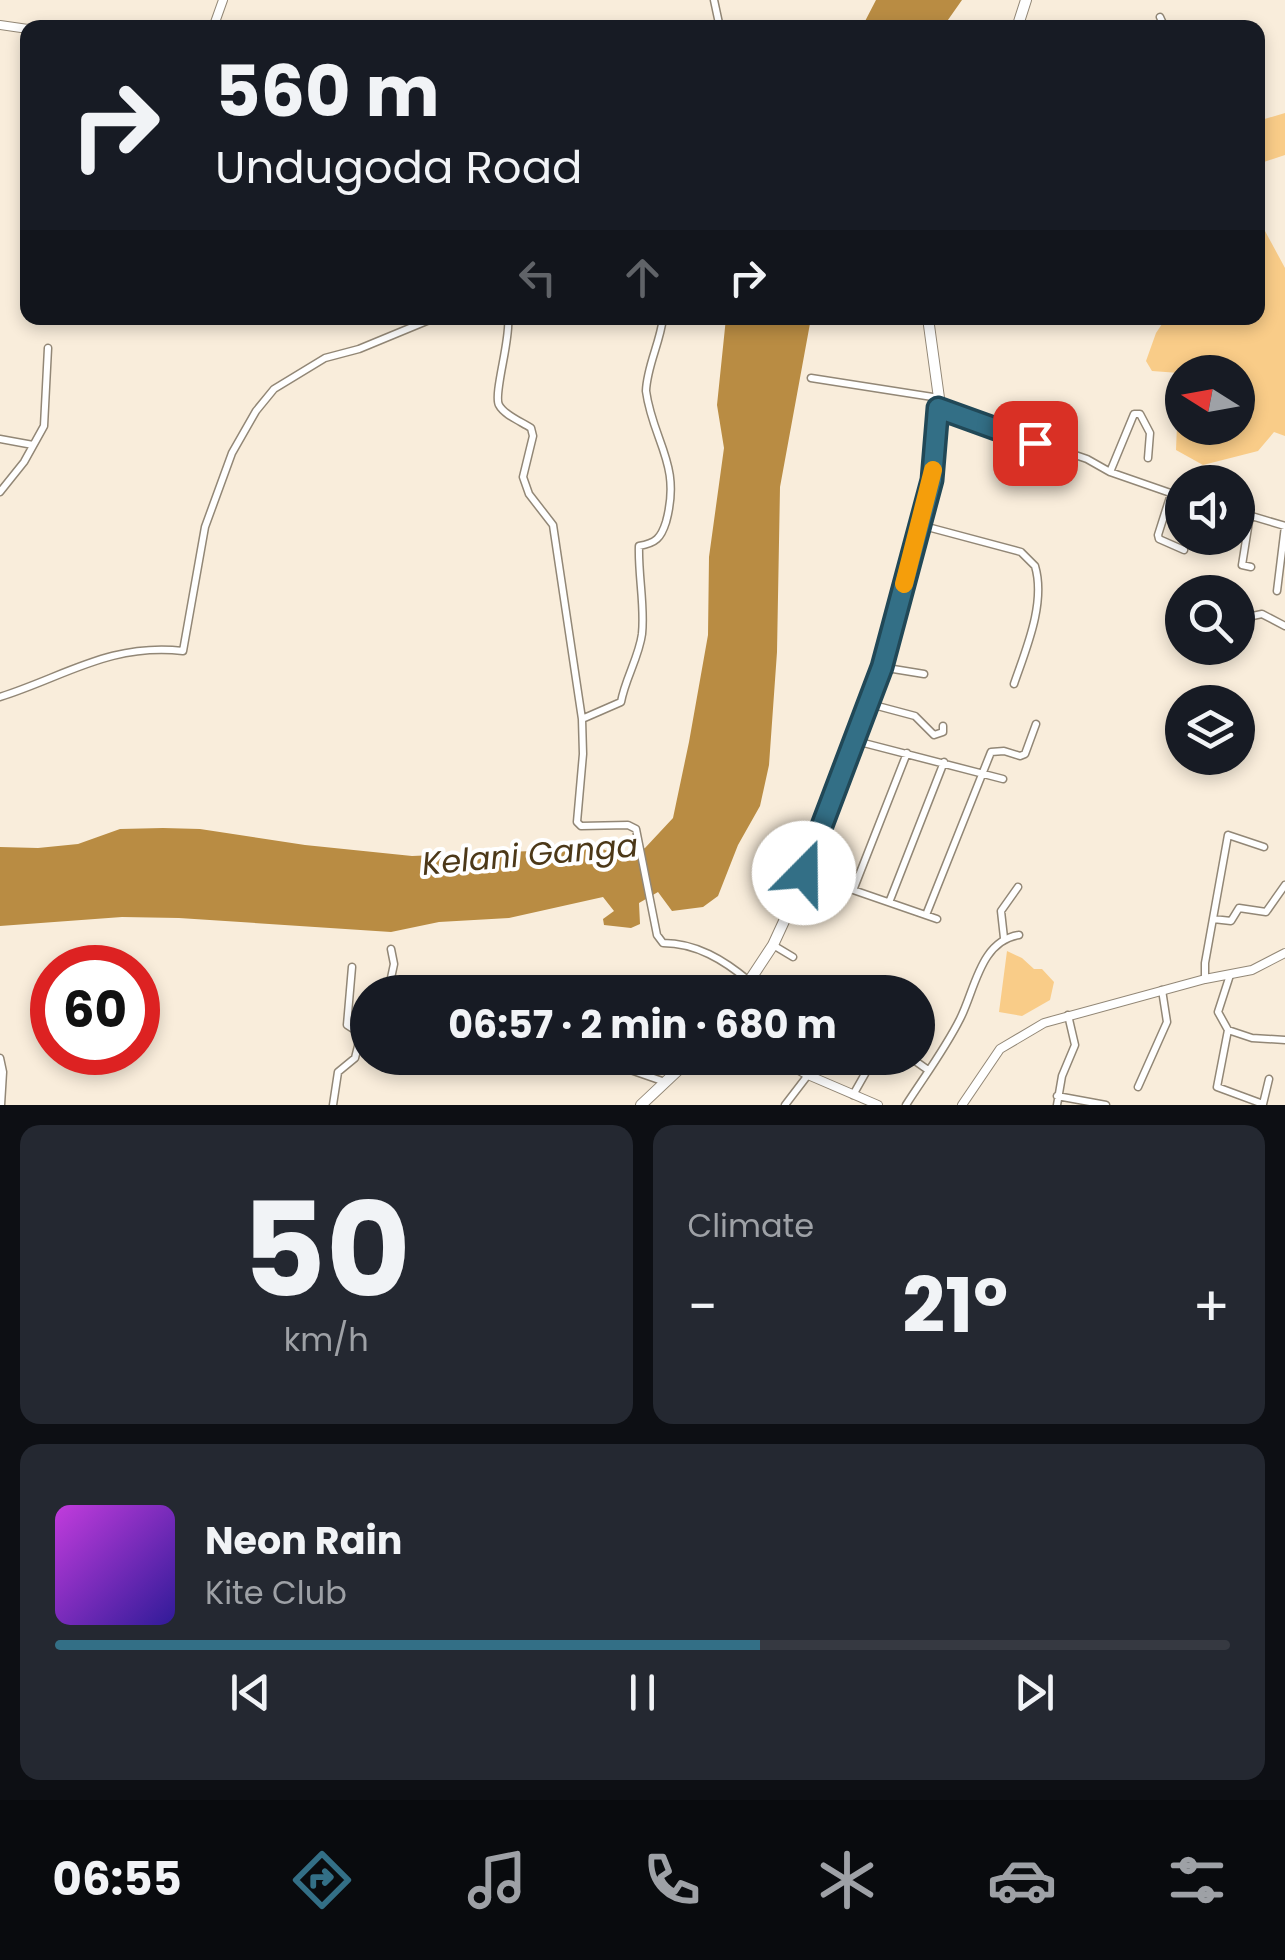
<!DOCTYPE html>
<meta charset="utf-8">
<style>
body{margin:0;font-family:Poppins,sans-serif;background:#242831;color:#f1f3f6;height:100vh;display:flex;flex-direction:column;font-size:38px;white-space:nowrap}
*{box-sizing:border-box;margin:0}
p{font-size:32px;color:#9ea1a6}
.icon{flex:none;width:55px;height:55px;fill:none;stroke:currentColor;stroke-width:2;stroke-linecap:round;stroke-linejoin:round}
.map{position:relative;height:1105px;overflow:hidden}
.details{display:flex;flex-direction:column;gap:20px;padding:20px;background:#0d0f14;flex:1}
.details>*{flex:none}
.banner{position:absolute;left:20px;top:20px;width:1245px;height:305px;border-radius:20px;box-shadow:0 5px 15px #0003;background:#171b24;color:#f1f3f6;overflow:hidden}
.needle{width:65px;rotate:281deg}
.controls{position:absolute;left:1165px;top:355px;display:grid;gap:20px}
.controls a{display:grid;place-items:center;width:90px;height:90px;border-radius:50%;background:#171b24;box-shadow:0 5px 15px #0003;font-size:50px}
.speed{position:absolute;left:30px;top:945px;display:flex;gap:20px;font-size:50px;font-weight:700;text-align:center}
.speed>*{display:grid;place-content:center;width:130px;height:130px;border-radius:50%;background:#171b24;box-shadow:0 5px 15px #0003;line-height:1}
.speed .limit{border:15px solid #d22;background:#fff;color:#111}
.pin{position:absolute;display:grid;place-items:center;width:85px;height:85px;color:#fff;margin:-42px;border-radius:20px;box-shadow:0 5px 15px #0006}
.me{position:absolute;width:110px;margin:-55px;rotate:22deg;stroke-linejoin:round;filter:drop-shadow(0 0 8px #0008)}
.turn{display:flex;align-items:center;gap:35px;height:210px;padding:0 30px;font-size:45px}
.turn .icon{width:130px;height:130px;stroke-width:2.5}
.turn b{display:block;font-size:70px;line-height:85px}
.lanes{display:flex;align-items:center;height:95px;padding:0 30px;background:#0003;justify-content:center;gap:50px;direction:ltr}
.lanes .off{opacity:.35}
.big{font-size:75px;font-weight:700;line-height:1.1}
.details .card{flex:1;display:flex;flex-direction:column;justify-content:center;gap:15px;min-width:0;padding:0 35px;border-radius:20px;background:#242831}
.details .dial{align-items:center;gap:0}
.dial b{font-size:130px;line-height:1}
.song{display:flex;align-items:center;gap:30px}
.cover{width:120px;height:120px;border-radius:15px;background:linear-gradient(135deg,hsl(290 70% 55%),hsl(250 70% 35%))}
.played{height:10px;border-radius:5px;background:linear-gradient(90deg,#336f86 60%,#363941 60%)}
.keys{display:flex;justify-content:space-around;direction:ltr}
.heat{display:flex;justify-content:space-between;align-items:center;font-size:55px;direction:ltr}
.details .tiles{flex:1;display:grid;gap:20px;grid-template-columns:1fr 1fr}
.card:last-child{grid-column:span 2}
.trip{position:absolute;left:350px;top:975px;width:585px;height:100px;border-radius:50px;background:#171b24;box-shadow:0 5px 15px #0003;font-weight:700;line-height:100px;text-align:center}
.dock{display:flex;height:160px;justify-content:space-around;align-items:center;background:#090b0e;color:#9ea1a6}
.dock .icon{width:70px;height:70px}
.dock .on{color:#336f86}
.dock b{font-size:45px;color:#f1f3f6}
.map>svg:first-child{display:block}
.green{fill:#f9cc88;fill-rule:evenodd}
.water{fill:#b98c43}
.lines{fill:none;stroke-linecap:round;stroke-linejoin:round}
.minor-casing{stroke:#928776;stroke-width:9}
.tertiary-casing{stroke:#928776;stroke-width:10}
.primary-casing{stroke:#928776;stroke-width:12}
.minor{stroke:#fff;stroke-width:6}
.tertiary{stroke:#fff;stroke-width:8}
.primary{stroke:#fff;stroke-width:10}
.route-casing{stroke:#214857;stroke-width:25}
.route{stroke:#336f86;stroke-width:18}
.slow{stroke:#f59e0b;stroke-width:18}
.labels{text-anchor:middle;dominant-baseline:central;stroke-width:8;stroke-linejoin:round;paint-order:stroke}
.water-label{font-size:32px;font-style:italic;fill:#4c3818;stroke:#fff}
</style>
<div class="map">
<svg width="1285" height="1105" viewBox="0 0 1285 1105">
<rect width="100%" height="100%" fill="#f9eddb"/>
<path class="green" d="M 1285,113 L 1285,155 L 1261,163 L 1258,176 L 1258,121 Z
M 1258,218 L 1285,268 L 1285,436 L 1274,432 L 1258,451 L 1203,465 L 1176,450 L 1179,373 L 1152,371 L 1146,361 L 1156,333 L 1166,318 L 1258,318 ZM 1182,372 L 1238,372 L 1238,428 L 1182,428 Z
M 1007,951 L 1022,958 L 1034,969 L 1042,969 L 1054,982 L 1050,1000 L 1022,1016 L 999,1012 Z"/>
<path class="water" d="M 876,0 L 962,0 L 943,27 L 862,27 Z
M 726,318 L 811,318 L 780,487 L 777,652 L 769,765 L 760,806 L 738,845 L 718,896 L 703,907 L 672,911 L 658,892 L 639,903 L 640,924 L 631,928 L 604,925 L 603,919 L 614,911 L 603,897 L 509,918 L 439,922 L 391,932 L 179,918 L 122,917 L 0,926 L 0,847 L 38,848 L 78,844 L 120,829 L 163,828 L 200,829 L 305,845 L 412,856 L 600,848 L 623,857 L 645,848 L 673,818 L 689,742 L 708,635 L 709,557 L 724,448 L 717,405 Z"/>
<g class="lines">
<g class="minor-casing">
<path id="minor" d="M 714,0 L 720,28
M 1160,17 L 1165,28
M 508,318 C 511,339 493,394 499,405 C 504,415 522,422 531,428 L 533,436 L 523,477 L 529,494 L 553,525 L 582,719 L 583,754 L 577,822 L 581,826 L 628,825 L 636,829 L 657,935 L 663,943 C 696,943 724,960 749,981
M 811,378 L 939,398
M 938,408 L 1087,459 L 1110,472 L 1182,497
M 0,439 L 33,445
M 1110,472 L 1134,414 L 1140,414 L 1150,433 L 1148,458
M 0,492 L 24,462 L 44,426 L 48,348
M 1171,494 L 1158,535 L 1159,539 L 1184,550
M 1238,512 L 1285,526 L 1277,591
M 1250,515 L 1242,565 L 1251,567
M 920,525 L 1021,552 L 1035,566 C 1046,603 1026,649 1014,684
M 1238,619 L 1262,614 L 1285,626
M 881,667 L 924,674
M 0,697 C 66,676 110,643 183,651 L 205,527 L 232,453 L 256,411 L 274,389 L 325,358 L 359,349 L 434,318
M 870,704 L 915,716 L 934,735 L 943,732 L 943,726
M 582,719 L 621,702 C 625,679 639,657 642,634 C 645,606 638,575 639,546 C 656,543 661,538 666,522 C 682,464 653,442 646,391 C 647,366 660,343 663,318
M 856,741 L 1003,779
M 804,873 L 937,919
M 854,888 L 907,753
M 890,900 L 944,762
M 926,915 L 991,752 L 1004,751 L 1020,756 L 1025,754 L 1036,724
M 1213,919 L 1231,921 L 1239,908 L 1266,912 L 1285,885
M 1004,938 L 1001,911 L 1018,887
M 773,945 L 793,957
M 352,967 L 347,1025 L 361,1034
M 1230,975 L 1218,1012 L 1228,1030 L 1217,1087 L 1263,1104 L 1269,1079
M 1205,979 L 1205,963 L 1228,835 L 1264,847
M 388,992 L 394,964 L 391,949
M 1228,1030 L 1252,1038 L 1285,1040
M 0,1058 L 3,1072 L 1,1105
M 596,1058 L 665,1082
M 660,1058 L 681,1066
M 911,1058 L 928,1070
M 1138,1087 L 1167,1022 L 1162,990
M 853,1095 L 874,1058
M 1057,1096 L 1106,1105
M 333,1105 L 338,1072 L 355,1058 L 361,1034 L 368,1033
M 785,1105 L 808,1075
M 906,1105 C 924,1077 945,1049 960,1019 C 975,990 980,941 1019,935
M 1057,1105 L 1062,1076 L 1075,1045 L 1068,1015"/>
</g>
<g class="tertiary-casing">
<path id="tertiary" d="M 0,25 L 28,29
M 213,28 L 223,0
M 777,1058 L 808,1075 L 878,1105
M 962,1105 L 1000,1049 L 1044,1023 L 1205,979 L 1252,970 L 1285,953"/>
</g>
<g class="primary-casing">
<path id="primary" d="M 1017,28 L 1026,0
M 742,992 L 773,945 L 791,906 L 856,741 L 881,667 L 932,480 L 939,398 L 928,318
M 641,1105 L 691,1058"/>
</g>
<use href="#minor" class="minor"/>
<use href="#tertiary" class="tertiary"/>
<use href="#primary" class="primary"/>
</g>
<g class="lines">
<g class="route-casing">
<path id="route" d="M 804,873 L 882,667 L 932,480 L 938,408 L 1035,443"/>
</g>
<use href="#route" class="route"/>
<path class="slow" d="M 904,584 L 933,470"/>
</g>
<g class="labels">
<g class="water-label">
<text transform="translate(530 854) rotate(-5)">Kelani Ganga</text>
</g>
</g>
</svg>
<div class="controls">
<a><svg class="needle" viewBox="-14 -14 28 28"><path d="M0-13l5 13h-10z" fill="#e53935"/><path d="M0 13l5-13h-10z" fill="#9ea1a6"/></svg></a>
<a><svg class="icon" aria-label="sound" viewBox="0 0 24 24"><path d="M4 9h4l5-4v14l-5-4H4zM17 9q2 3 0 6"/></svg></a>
<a><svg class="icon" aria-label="search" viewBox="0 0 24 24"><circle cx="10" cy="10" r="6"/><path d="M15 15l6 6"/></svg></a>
<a><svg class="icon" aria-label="layers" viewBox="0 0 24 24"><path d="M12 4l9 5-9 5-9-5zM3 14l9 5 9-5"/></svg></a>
</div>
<div class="speed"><div class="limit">60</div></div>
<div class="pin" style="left:1035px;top:443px;background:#d93025"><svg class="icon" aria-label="arrive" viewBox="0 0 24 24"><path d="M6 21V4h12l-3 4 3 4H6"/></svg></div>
<svg class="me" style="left:804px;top:873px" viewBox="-20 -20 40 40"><circle r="19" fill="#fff"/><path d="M0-13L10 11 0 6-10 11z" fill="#336f86"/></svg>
<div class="trip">06:57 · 2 min · 680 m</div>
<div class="banner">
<div class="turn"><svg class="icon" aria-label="right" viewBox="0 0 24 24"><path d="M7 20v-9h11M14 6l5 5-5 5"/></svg><div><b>560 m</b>Undugoda Road</div></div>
<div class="lanes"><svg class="icon off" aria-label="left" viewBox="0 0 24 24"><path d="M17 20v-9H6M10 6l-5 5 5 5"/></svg><svg class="icon off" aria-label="ahead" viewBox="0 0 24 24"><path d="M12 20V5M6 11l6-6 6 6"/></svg><svg class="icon" aria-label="right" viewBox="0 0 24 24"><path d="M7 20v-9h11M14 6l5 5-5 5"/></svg></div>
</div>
</div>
<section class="details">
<div class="tiles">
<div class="card dial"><b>50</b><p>km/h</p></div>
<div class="card"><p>Climate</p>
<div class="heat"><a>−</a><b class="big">21°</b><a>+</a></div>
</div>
<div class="card">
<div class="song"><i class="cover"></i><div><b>Neon Rain</b><p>Kite Club</p></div></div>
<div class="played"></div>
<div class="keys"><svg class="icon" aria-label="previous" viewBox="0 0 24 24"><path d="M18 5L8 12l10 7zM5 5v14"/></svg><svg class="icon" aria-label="pause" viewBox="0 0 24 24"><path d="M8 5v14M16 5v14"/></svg><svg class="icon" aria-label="next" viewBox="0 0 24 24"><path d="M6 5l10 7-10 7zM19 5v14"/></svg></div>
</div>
</div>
</section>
<nav class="dock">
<b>06:55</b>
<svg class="icon on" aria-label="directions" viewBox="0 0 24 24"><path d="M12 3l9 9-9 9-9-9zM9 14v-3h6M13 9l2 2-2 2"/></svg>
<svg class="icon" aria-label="music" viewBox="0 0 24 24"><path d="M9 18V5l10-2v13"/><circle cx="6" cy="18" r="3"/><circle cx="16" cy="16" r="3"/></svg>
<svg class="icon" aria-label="phone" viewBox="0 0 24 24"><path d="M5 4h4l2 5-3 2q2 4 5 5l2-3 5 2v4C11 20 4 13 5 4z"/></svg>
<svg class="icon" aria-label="climate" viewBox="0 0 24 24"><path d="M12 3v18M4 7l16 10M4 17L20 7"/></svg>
<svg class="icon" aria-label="car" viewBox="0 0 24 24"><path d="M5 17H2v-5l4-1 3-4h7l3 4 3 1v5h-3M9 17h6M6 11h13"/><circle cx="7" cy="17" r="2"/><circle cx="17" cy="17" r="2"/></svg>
<svg class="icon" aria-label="filters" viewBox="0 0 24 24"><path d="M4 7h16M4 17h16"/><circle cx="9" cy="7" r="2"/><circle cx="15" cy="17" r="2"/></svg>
</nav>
